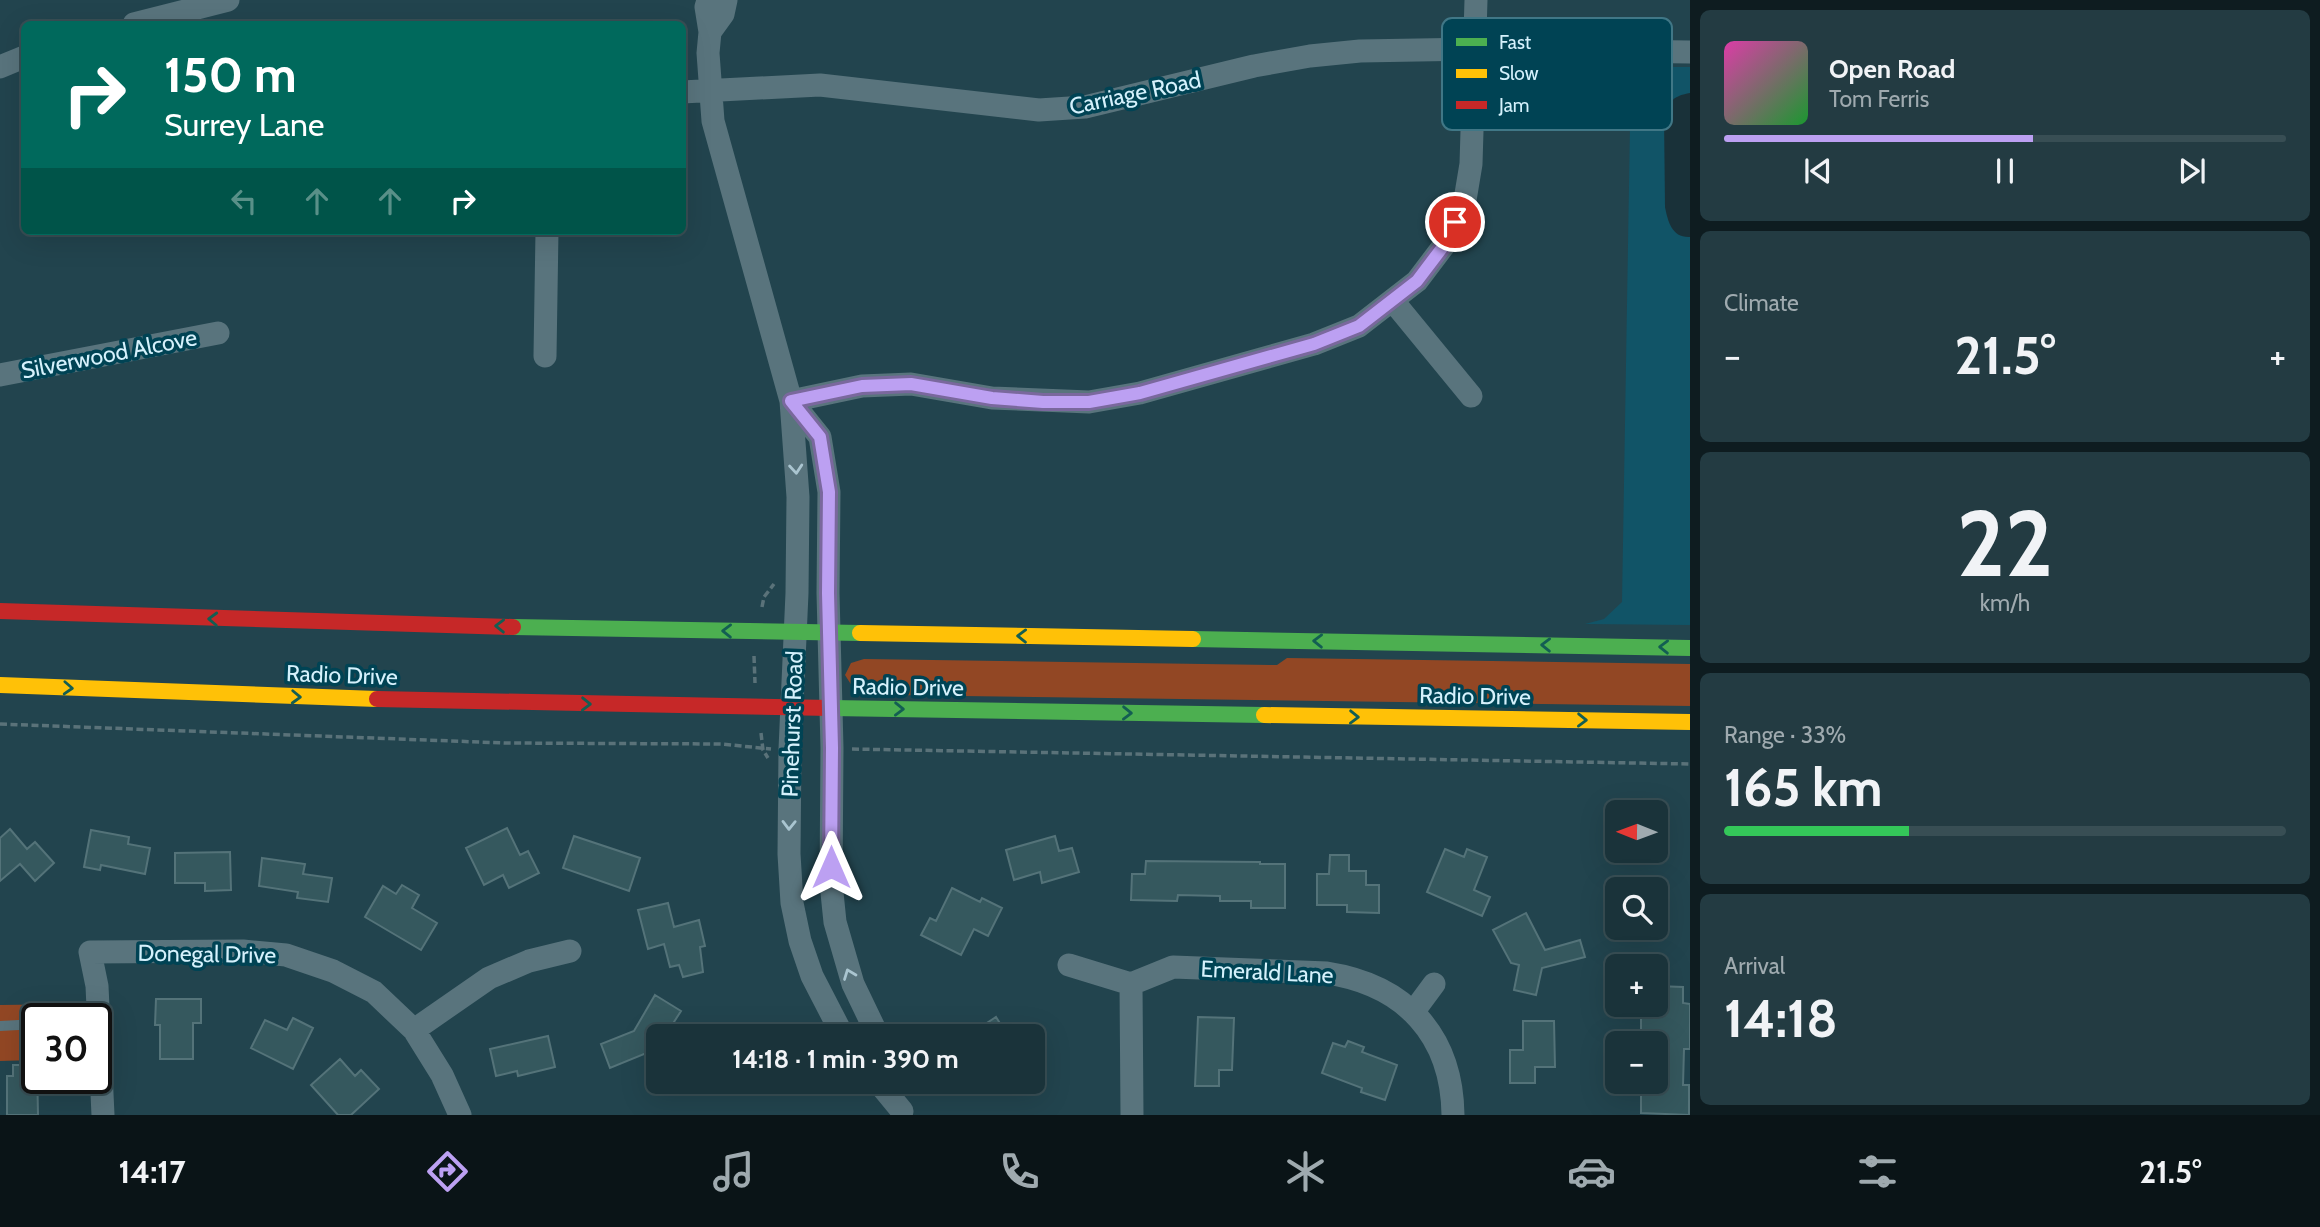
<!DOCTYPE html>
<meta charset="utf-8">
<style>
body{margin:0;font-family:Cabin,sans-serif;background:#233b42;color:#f1f3f6;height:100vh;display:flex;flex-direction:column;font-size:26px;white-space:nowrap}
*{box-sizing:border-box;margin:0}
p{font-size:23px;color:#9faaaf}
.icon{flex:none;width:38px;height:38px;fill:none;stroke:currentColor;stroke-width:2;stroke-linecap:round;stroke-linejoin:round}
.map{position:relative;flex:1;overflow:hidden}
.side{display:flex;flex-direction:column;gap:10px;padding:10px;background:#0e1c20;width:630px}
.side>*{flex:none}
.hud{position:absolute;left:21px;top:21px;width:665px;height:214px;border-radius:10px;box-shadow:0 7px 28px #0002,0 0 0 2px #384e54;background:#00695c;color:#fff;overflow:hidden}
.needle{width:46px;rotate:271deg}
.tools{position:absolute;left:1605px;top:800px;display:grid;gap:14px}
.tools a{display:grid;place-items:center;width:63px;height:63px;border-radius:10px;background:#1a333a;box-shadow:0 7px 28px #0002,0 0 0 2px #384e54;font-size:35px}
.speed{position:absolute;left:21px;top:1003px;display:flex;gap:14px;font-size:35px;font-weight:700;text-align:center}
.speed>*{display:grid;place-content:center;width:91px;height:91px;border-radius:50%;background:#1a333a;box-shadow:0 7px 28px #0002,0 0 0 2px #384e54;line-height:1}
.speed .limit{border:4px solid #111;border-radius:10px;background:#fff;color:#111}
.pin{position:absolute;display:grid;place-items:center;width:60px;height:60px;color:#fff;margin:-30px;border:4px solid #fff;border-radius:50%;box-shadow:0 2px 7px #0007}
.me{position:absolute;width:77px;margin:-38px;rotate:0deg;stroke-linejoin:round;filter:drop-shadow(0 0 5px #0008)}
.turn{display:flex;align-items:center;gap:24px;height:147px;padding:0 28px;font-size:32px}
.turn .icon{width:91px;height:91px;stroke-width:2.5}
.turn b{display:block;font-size:49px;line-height:60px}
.lanes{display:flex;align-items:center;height:66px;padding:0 28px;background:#0003;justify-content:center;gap:35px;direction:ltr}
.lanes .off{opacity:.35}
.big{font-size:52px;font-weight:700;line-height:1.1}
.side .card{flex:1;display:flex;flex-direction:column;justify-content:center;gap:10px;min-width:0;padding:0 24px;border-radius:10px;background:#233b42}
.side .dial{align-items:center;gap:0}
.dial b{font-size:91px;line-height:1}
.song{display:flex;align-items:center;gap:21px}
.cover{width:84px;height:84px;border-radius:10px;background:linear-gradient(135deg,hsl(320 70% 55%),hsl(130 70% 35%))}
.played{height:7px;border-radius:4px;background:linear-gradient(90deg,#bca0f2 55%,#384e54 55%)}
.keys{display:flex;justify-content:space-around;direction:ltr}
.heat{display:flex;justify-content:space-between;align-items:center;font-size:38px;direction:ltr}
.charge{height:10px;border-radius:5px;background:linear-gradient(90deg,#34c759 33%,#384e54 0)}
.trip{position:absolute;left:646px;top:1024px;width:399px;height:70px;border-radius:10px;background:#1a333a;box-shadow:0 7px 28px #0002,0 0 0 2px #384e54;font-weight:700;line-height:70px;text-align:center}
.menu{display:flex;height:112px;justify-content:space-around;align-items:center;background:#0a1417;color:#9faaaf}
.menu .icon{width:49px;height:49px}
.menu .selected{color:#bca0f2}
.menu b{font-size:32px;color:#f1f3f6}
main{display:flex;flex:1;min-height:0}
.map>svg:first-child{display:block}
.built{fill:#115467}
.green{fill:#924724}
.water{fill:#193139}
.building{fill:#35585e;stroke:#547379;stroke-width:2}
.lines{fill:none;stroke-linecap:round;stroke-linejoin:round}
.path{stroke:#5a7279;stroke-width:3.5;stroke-dasharray:7 3.5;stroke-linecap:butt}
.lane{stroke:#59747d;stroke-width:10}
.street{stroke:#59747d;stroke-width:23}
.fast{stroke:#4caf50;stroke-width:16}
.slow{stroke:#ffc107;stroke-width:16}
.jam{stroke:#c62828;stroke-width:16}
.oneway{stroke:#aac5d0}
.oneway2{stroke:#135e53}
.route-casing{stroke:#7a689d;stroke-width:18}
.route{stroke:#bca0f2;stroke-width:12}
.labels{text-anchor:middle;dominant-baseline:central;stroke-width:7;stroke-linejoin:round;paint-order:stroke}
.street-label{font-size:23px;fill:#d5f1fc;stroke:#004354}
.key{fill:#004354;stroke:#407786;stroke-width:2}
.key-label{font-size:19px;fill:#d5f1fc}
</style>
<main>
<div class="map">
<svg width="1690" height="1115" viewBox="0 0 1690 1115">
<rect width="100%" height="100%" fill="#22444e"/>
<path class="built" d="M 1631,67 L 1690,67 L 1690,625 L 1585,624 L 1604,619 L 1622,602 Z"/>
<path class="green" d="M 1287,658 L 1690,664 L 1690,706 L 890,695 L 852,686 L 845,675 L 851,663 L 864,659 L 1277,665 Z
M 75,1004 L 79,1018 L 37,1018 L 37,1060 L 0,1061 L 0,1005 Z"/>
<path class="water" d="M 1690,93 L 1690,237 C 1672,238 1668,222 1665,207 L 1664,115 C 1670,100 1674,96 1690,93 Z"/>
<path class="building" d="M 507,828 L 520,855 L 528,851 L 539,873 L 509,888 L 503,875 L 484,885 L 466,848 Z
M 10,829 L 27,849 L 35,842 L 54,863 L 35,881 L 20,864 L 0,881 L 0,838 Z
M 91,830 L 129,837 L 128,844 L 150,848 L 145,874 L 101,865 L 100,870 L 84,867 Z
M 574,836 L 640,858 L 629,891 L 563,868 Z
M 1055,836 L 1059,851 L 1072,848 L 1079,872 L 1042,883 L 1040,872 L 1014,880 L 1006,850 Z
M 1445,849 L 1464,857 L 1467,849 L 1487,857 L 1474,890 L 1490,897 L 1482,916 L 1427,892 Z
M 230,852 L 231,890 L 205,891 L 205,883 L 175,883 L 175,853 Z
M 1330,855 L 1349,855 L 1349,871 L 1366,871 L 1366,885 L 1379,885 L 1379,913 L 1347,912 L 1347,905 L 1317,905 L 1317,874 L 1329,874 Z
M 262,858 L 305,864 L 303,874 L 332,878 L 328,902 L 297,898 L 298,892 L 259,886 Z
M 1146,861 L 1260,862 L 1260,864 L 1285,864 L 1285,908 L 1251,908 L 1251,901 L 1220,901 L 1220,896 L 1178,895 L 1177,901 L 1131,900 L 1132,874 L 1145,874 Z
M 402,885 L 419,895 L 412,908 L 437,923 L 421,950 L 365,917 L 383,886 L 396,894 Z
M 952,888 L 980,902 L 982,898 L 1002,908 L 988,936 L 974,929 L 961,955 L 921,935 L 930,918 L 936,921 Z
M 668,903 L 674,927 L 699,920 L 705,946 L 700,947 L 703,972 L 683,977 L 679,965 L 670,967 L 664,944 L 648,949 L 638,910 Z
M 1526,913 L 1545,950 L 1580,940 L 1585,957 L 1542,968 L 1536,995 L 1514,990 L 1519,965 L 1511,963 L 1493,930 Z
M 1656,986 L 1683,987 L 1683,1003 L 1690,1004 L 1690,1049 L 1684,1049 L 1683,1085 L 1689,1085 L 1689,1115 L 1641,1113 L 1641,1084 L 1656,1084 L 1656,1043 L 1641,1043 L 1641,1004 L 1656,1004 Z
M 655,995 L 681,1011 L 665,1036 L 658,1036 L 658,1044 L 654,1050 L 610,1068 L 601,1044 L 634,1031 Z
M 156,999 L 201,999 L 201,1023 L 193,1023 L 193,1059 L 160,1059 L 160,1025 L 155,1025 Z
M 996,1017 L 1008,1036 L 967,1036 Z
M 1198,1017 L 1234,1018 L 1232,1070 L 1219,1070 L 1219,1086 L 1195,1086 Z
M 293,1018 L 313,1028 L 293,1069 L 251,1048 L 265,1020 L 287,1030 Z
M 1523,1021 L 1554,1021 L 1555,1067 L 1535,1067 L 1535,1083 L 1510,1083 L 1510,1050 L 1523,1050 Z
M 548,1036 L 555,1067 L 518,1076 L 517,1071 L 496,1076 L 490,1049 Z
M 1348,1041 L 1364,1047 L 1362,1052 L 1397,1065 L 1385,1100 L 1361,1092 L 1362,1088 L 1322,1073 L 1333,1043 L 1345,1047 Z
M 340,1059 L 355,1076 L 361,1070 L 379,1089 L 351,1115 L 338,1115 L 311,1085 Z
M 13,1065 L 37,1065 L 38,1115 L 7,1115 L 7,1076 L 13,1076 Z"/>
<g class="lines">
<path class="path" d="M 762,607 L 764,597 L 774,584
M 754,656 L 755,683
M 0,724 L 505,743 L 721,744 L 771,749
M 761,733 L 763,750 L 768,758
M 852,749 L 1690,764"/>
<path class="lane" d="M 0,1026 L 37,1024"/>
<path class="street" d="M 708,0 L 706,7 L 710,32 L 708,53 L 713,121 L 791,401 L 798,497 L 797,593 L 790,749 L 789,854 L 792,903 L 800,941 L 812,976 L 843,1036
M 134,24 L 228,0
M 710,32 L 723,14 L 726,0
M 0,67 L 24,57
M 682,92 L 820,85 L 1039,110 L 1085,107 L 1254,66 L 1310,56 L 1360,51 L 1476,49 L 1690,52
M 1393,301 L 1471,396
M 545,356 L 547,231
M 0,375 L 218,333
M 791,401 L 862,386 L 911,384 L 992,398 L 1089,402 L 1140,393 L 1314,344 L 1359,326 L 1417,281 L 1445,244 L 1465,200 L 1471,164 L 1476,0
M 791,401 L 820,437 L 829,492 L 828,593 L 832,748 L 831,883 L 835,922 L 853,984 L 878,1036
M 1069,965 L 1131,984
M 1131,984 L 1173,967 L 1327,973 C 1405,985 1452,1035 1453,1115
M 1131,984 L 1132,1115
M 1414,1011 L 1434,984
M 414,1030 L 489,978 L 529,961 L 570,951
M 878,1082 L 902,1111
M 103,1115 L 97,986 L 90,952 L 243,951 L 286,955 L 333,971 L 374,992 L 414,1030 L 442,1075 L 460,1115"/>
<path class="fast" d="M 513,627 L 860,633
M 1193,639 L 1690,648
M 831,708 L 1264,715"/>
<path class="slow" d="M 860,633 L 1193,639
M 0,685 L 377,699
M 1264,715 L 1690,722"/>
<path class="jam" d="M 0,611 L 513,627
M 377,699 L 831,708"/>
</g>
<defs><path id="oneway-chevron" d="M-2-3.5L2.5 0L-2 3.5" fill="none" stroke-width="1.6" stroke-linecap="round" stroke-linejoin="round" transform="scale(1.75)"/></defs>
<g class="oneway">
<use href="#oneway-chevron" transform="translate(796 469) rotate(85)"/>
<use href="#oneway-chevron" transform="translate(789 825) rotate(91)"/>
<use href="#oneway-chevron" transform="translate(849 974) rotate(-111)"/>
</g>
<g class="oneway2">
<use href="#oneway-chevron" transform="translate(213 619) rotate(-178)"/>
<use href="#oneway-chevron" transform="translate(500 626) rotate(-179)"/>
<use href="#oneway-chevron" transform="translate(727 631) rotate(-179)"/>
<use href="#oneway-chevron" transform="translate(1022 636) rotate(-179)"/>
<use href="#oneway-chevron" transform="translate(1318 641) rotate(-179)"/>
<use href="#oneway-chevron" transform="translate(1546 645) rotate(-179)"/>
<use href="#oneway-chevron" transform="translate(1664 647) rotate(-179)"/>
<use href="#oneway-chevron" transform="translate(68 688) rotate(3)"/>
<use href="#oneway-chevron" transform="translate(296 697) rotate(2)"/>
<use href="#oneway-chevron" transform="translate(586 704) rotate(1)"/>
<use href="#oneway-chevron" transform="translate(899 709) rotate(1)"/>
<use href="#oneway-chevron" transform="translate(1127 713) rotate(1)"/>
<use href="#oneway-chevron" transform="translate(1354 717) rotate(1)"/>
<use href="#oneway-chevron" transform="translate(1582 720) rotate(1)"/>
</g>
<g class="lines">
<g class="route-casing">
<path id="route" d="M 831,867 L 832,748 L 828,593 L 829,492 L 820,437 L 791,401 L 862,386 L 911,384 L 992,398 L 1043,402 L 1089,402 L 1140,393 L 1314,344 L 1359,326 L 1417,281 L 1445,244 L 1455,222"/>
</g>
<use href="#route" class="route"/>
</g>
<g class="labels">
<g class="street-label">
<text transform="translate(1135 93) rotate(-12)">Carriage Road</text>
<text transform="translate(109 354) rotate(-11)">Silverwood Alcove</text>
<text transform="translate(342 675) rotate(2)">Radio Drive</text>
<text transform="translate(908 687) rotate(1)">Radio Drive</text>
<text transform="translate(1475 696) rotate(1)">Radio Drive</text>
<text transform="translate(792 724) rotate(-88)">Pinehurst Road</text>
<text transform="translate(207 954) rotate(1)">Donegal Drive</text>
<text transform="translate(1267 972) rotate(3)">Emerald Lane</text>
</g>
</g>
<rect x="1442" y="18" width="230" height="112" rx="10" class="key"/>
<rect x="1456" y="38" width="31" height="8" fill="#4caf50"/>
<rect x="1456" y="69" width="31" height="9" fill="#ffc107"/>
<rect x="1456" y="101" width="31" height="8" fill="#c62828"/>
<g class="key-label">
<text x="1499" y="49">Fast</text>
<text x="1499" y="80">Slow</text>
<text x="1499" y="112">Jam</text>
</g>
</svg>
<div class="tools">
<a><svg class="needle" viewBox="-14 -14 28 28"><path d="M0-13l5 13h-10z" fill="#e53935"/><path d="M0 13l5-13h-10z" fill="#9faaaf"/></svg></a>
<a><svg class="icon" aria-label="search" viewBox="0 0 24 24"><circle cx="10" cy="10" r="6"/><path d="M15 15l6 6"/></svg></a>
<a>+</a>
<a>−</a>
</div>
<div class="speed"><div class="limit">30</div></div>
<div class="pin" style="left:1455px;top:222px;background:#d93025"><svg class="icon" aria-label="arrive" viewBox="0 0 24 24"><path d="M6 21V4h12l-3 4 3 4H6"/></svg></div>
<svg class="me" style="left:831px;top:867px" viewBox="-20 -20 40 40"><path d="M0-17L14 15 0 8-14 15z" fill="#bca0f2" stroke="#fff" stroke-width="4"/></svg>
<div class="trip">14:18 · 1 min · 390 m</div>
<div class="hud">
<div class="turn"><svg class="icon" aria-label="right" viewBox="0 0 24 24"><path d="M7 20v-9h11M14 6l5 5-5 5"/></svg><div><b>150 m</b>Surrey Lane</div></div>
<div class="lanes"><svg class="icon off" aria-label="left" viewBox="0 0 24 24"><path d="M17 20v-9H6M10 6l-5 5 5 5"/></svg><svg class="icon off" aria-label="ahead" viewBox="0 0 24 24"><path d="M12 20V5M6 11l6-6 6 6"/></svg><svg class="icon off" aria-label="ahead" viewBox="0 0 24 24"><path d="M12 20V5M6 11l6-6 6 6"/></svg><svg class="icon" aria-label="right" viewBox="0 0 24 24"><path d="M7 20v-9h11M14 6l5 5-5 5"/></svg></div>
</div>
</div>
<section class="side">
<div class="card">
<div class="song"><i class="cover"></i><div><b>Open Road</b><p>Tom Ferris</p></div></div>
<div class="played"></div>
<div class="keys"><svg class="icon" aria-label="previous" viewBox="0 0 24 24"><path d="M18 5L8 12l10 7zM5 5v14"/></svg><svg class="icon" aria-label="pause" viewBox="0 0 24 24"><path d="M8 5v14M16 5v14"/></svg><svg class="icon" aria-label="next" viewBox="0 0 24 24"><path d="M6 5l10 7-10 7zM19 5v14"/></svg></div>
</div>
<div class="card"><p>Climate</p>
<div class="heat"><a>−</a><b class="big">21.5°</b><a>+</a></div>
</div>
<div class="card dial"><b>22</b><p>km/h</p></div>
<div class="card"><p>Range · 33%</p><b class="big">165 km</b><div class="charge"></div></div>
<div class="card"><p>Arrival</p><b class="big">14:18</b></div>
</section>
</main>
<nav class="menu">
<b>14:17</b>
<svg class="icon selected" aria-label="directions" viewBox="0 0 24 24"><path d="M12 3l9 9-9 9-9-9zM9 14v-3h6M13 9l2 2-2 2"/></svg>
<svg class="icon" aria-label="music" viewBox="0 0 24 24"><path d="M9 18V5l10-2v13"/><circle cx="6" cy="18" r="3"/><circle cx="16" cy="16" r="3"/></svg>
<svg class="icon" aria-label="phone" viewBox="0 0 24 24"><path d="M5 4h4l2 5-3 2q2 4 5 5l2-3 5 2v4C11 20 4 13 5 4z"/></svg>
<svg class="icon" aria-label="climate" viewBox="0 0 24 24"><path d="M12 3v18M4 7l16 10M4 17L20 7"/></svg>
<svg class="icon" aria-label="car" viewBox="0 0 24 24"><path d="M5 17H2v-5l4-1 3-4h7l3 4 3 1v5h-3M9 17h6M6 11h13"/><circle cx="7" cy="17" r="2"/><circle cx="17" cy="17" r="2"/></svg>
<svg class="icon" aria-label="filters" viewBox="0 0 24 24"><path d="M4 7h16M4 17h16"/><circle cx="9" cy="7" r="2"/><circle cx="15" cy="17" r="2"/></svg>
<b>21.5°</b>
</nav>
